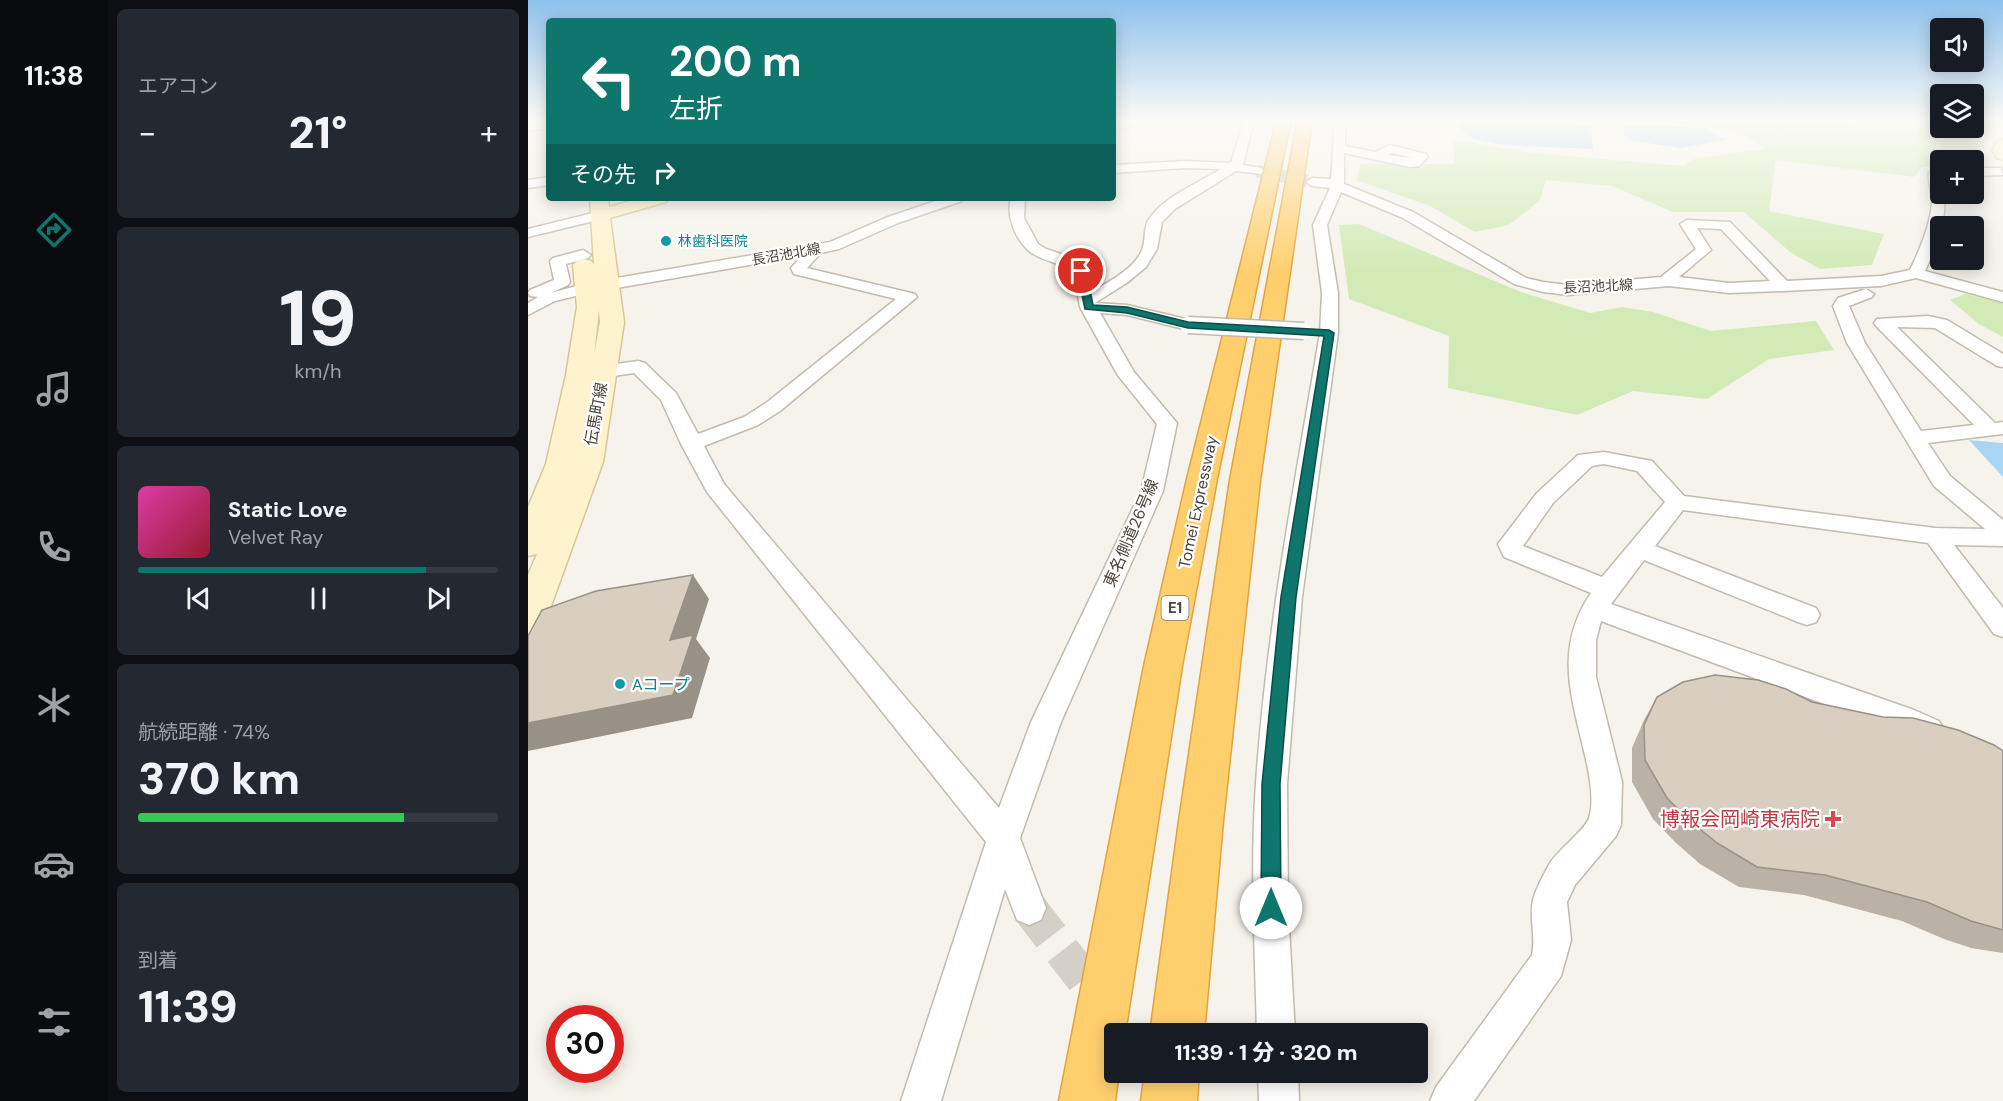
<!DOCTYPE html>
<html lang="ja">
<meta charset="utf-8">
<style>
body{margin:0;font-family:"DM Sans","Noto Sans JP",sans-serif;background:#242831;color:#f1f3f6;height:100vh;display:flex;flex-direction:column;font-size:22px;white-space:nowrap}
*{box-sizing:border-box;margin:0}
p{font-size:20px;color:#9ea1a6}
.icon{flex:none;width:33px;height:33px;fill:none;stroke:currentColor;stroke-width:2;stroke-linecap:round;stroke-linejoin:round}
.map{position:relative;flex:1;overflow:hidden}
.sheet{display:flex;flex-direction:column;gap:9px;padding:9px;background:#0d0f14;width:420px}
.sheet>*{flex:none}
.top-card{position:absolute;left:18px;top:18px;width:570px;height:183px;border-radius:6px;box-shadow:0 3px 15px #0003;background:#0f766e;color:#fff;overflow:hidden}
.tools{position:absolute;left:1402px;top:18px;display:grid;gap:12px}
.tools a{display:grid;place-items:center;width:54px;height:54px;border-radius:6px;background:#171b24;box-shadow:0 3px 15px #0003;font-size:30px}
.speed{position:absolute;left:18px;top:1005px;display:flex;gap:12px;font-size:30px;font-weight:700;text-align:center}
.speed>*{display:grid;place-content:center;width:78px;height:78px;border-radius:50%;background:#171b24;box-shadow:0 3px 15px #0003;line-height:1}
.speed .limit{border:9px solid #d22;background:#fff;color:#111}
.pin{position:absolute;display:grid;place-items:center;width:51px;height:51px;color:#fff;margin:-26px;border:3px solid #fff;border-radius:50%;box-shadow:0 2px 6px #0007}
.me{position:absolute;width:66px;margin:-33px;rotate:0deg;stroke-linejoin:round;filter:drop-shadow(0 0 4px #0008)}
.turn{display:flex;align-items:center;gap:21px;height:126px;padding:0 24px;font-size:27px}
.turn .icon{width:78px;height:78px;stroke-width:2.5}
.turn b{display:block;font-size:42px;line-height:51px}
.then{display:flex;align-items:center;height:57px;padding:0 24px;background:#0003;gap:12px;font-size:22px}
.big{font-size:45px;font-weight:800;line-height:1.1}
.sheet .widget{flex:1;display:flex;flex-direction:column;justify-content:center;gap:9px;min-width:0;padding:0 21px;border-radius:9px;background:#242831}
.sheet .dial{align-items:center;gap:0}
.dial b{font-size:78px;line-height:1}
.song{display:flex;align-items:center;gap:18px}
.cover{width:72px;height:72px;border-radius:9px;background:linear-gradient(135deg,hsl(320 70% 55%),hsl(350 70% 35%))}
.played{height:6px;border-radius:3px;background:linear-gradient(90deg,#0f766e 80%,#363941 80%)}
.keys{display:flex;justify-content:space-around;direction:ltr}
.heat{display:flex;justify-content:space-between;align-items:center;font-size:33px;direction:ltr}
.charge{height:9px;border-radius:4px;background:linear-gradient(90deg,#34c759 74%,#363941 0)}
.trip{position:absolute;left:576px;top:1023px;width:324px;height:60px;border-radius:6px;background:#171b24;box-shadow:0 3px 15px #0003;font-weight:800;line-height:60px;text-align:center}
main{display:flex;flex:1;min-height:0}
.menu{display:flex;flex-direction:column;width:108px;justify-content:space-around;align-items:center;background:#090b0e;color:#9ea1a6}
.menu .icon{width:42px;height:42px}
.menu .active{color:#0f766e}
.menu b{font-size:27px;color:#f1f3f6}
.map>svg:first-child{display:block}
.green{fill:#d2eab5}
.water{fill:#a9d4f2}
.lines{fill:none;stroke-linecap:round;stroke-linejoin:round}
.street-tunnel-far1{stroke:#d4d0c8;stroke-width:13;stroke-dasharray:13 6;stroke-linecap:butt}
.street-tunnel{stroke:#d4d0c8;stroke-width:36;stroke-dasharray:36 18;stroke-linecap:butt}
.street-casing{stroke:#c2bbae;stroke-width:3}
.secondary-casing{stroke:#d6c79b;stroke-width:3}
.highway-casing{stroke:#e0a43c;stroke-width:3}
.street{fill:#fff;fill-rule:evenodd}
.secondary{fill:#fff3cd;fill-rule:evenodd}
.highway{fill:#ffcf6e;fill-rule:evenodd}
.street-bridge-casing{stroke:#c2bbae;stroke-width:19;stroke-linecap:butt}
.street-bridge{stroke:#fff;stroke-width:16}
.wall{fill:#bab2a6}
.shaded-wall{fill:#979187}
.building{fill:#d8cfc1;stroke:#979187;stroke-width:1.5}
.route{fill:#0f766e;stroke:#0a4d48;stroke-width:1.5}
.culture-dot{fill:#0f9aa8;stroke:#fff;stroke-width:2}
.health-dot{fill:#e0444e;stroke:#fff;stroke-width:2}
.labels{text-anchor:middle;dominant-baseline:central;stroke-width:4.5;stroke-linejoin:round;paint-order:stroke}
.far-culture-label{font-size:14px;fill:#0d838f;stroke:#fff;text-anchor:start}
.far-street-label{font-size:14px;fill:#4b4439;stroke:#fff}
.shield{fill:#fff;stroke:#817c74;stroke-width:1.5}
.shield-label{font-size:15px;font-weight:bold;fill:#4b4439}
.street-label{font-size:16px;fill:#4b4439;stroke:#fff}
.culture-label{font-size:16px;fill:#0d838f;stroke:#fff;text-anchor:start}
.near-health-label{font-size:20px;fill:#be3a42;stroke:#fff;text-anchor:end}
</style>
<main>
<nav class="menu">
<b>11:38</b>
<svg class="icon active" aria-label="directions" viewBox="0 0 24 24"><path d="M12 3l9 9-9 9-9-9zM9 14v-3h6M13 9l2 2-2 2"/></svg>
<svg class="icon" aria-label="music" viewBox="0 0 24 24"><path d="M9 18V5l10-2v13"/><circle cx="6" cy="18" r="3"/><circle cx="16" cy="16" r="3"/></svg>
<svg class="icon" aria-label="phone" viewBox="0 0 24 24"><path d="M5 4h4l2 5-3 2q2 4 5 5l2-3 5 2v4C11 20 4 13 5 4z"/></svg>
<svg class="icon" aria-label="climate" viewBox="0 0 24 24"><path d="M12 3v18M4 7l16 10M4 17L20 7"/></svg>
<svg class="icon" aria-label="car" viewBox="0 0 24 24"><path d="M5 17H2v-5l4-1 3-4h7l3 4 3 1v5h-3M9 17h6M6 11h13"/><circle cx="7" cy="17" r="2"/><circle cx="17" cy="17" r="2"/></svg>
<svg class="icon" aria-label="filters" viewBox="0 0 24 24"><path d="M4 7h16M4 17h16"/><circle cx="9" cy="7" r="2"/><circle cx="15" cy="17" r="2"/></svg>
</nav>
<section class="sheet">
<div class="widget"><p>エアコン</p>
<div class="heat"><a>−</a><b class="big">21°</b><a>+</a></div>
</div>
<div class="widget dial"><b>19</b><p>km/h</p></div>
<div class="widget">
<div class="song"><i class="cover"></i><div><b>Static Love</b><p>Velvet Ray</p></div></div>
<div class="played"></div>
<div class="keys"><svg class="icon" aria-label="previous" viewBox="0 0 24 24"><path d="M18 5L8 12l10 7zM5 5v14"/></svg><svg class="icon" aria-label="pause" viewBox="0 0 24 24"><path d="M8 5v14M16 5v14"/></svg><svg class="icon" aria-label="next" viewBox="0 0 24 24"><path d="M6 5l10 7-10 7zM19 5v14"/></svg></div>
</div>
<div class="widget"><p>航続距離 · 74%</p><b class="big">370 km</b><div class="charge"></div></div>
<div class="widget"><p>到着</p><b class="big">11:39</b></div>
</section>
<div class="map">
<svg width="1475" height="1101" viewBox="0 0 1475 1101">
<rect width="100%" height="100%" fill="#f6f3ec"/>
<path class="green" d="M 1051,119 L 1293,119 L 1331,128 L 1429,129 L 1455,137 L 1447,162 L 1413,160 L 1413,165 L 1395,167 L 1386,177 L 1248,160 L 1241,211 L 1356,234 L 1344,265 L 1292,269 L 1262,252 L 1216,212 L 1145,212 L 1084,186 L 1018,180 L 1012,200 L 981,225 L 947,232 L 902,206 L 828,180 L 832,164 L 927,164 L 925,140 L 1005,153 L 1156,166 L 1168,158 L 1237,149 C 1210,116 1094,123 1051,119 Z
M 831,224 L 993,292 L 1062,313 L 1094,307 L 1125,312 L 1183,331 L 1288,321 L 1306,350 L 1241,359 L 1179,399 L 1105,391 L 1049,415 L 920,388 L 921,336 L 821,299 L 811,225 Z
M 1437,294 L 1475,303 L 1475,337 L 1451,324 L 1422,300 Z"/>
<path class="water" d="M 932,119 L 1002,119 L 1063,127 L 1065,149 L 976,145 L 946,139 L 929,126 Z
M 1121,125 L 1178,128 L 1197,140 L 1152,148 L 1100,140 L 1093,127 Z
M 1441,440 L 1475,443 L 1475,477 Z"/>
<g class="lines">
<path class="street-tunnel-far1" d="M 729,171 L 784,182"/>
<path class="street-tunnel" d="M 501,908 L 598,1034"/>
<g class="street-casing">
<path id="street" d="M 716,119 L 726,119 L 715,165 L 733,168 L 735,171 L 733,174 L 708,171 L 647,209 L 634,222 L 629,249 L 618,267 L 600,282 L 567,303 L 599,305 L 666,321 L 669,325 L 666,329 L 660,330 L 599,315 L 572,313 L 606,372 L 649,423 L 635,491 L 533,722 L 492,838 L 518,908 L 513,920 L 501,925 L 489,920 L 477,889 L 413,1101 L 373,1101 L 458,842 L 179,492 L 153,444 L 133,400 L 106,373 L 58,380 L 51,378 L 49,374 L 51,370 L 58,368 L 110,361 L 117,363 L 148,393 L 170,434 L 216,417 L 238,403 L 368,299 L 266,274 L 263,268 L 274,256 L 60,293 L 27,301 L 0,315 L 0,303 L 10,297 L 2,296 L 0,293 L 2,290 L 26,280 L 22,261 L 25,258 L 55,250 L 63,255 L 60,258 L 38,264 L 42,282 L 40,285 L 23,293 L 59,283 L 302,242 L 360,217 L 416,198 L 436,198 L 434,201 L 370,223 L 311,249 L 293,253 L 279,268 L 387,294 L 389,297 L 252,411 L 230,425 L 176,446 L 196,484 L 471,808 L 503,722 L 613,491 L 629,424 L 589,374 L 552,307 L 546,273 C 531,262 522,263 507,255 C 490,246 477,217 483,198 L 497,198 L 496,218 L 510,244 L 518,249 L 542,257 L 558,268 L 565,291 C 581,282 607,268 614,250 C 618,240 615,228 621,219 C 637,196 670,183 693,169 L 657,168 L 585,173 L 585,165 L 657,161 L 703,163 Z
M 807,119 L 817,119 L 817,146 L 847,152 L 862,145 L 898,154 L 900,157 L 891,166 L 882,167 L 816,153 L 816,184 L 885,212 L 998,278 L 1015,282 L 1040,285 L 1133,277 L 1168,249 L 1152,224 L 1159,220 L 1202,222 L 1259,281 L 1353,276 L 1382,270 C 1392,249 1403,224 1404,201 C 1404,191 1400,183 1401,173 L 1413,167 L 1413,194 L 1416,194 C 1419,220 1408,247 1397,271 L 1475,292 L 1475,302 L 1388,278 L 1353,286 L 1255,291 L 1201,293 L 1141,286 L 1040,295 L 1015,292 L 986,284 L 875,218 L 813,192 L 799,225 L 810,293 L 810,333 L 774,597 L 759,784 L 760,908 L 767,1034 L 729,1034 C 727,951 722,866 728,783 C 738,632 767,482 792,333 L 794,293 L 785,225 L 802,188 L 784,186 L 778,182 L 784,178 L 803,179 ZM 864,153 L 885,158 L 860,155 ZM 1169,228 L 1193,229 L 1242,281 L 1201,283 L 1151,277 L 1183,250 Z
M 21,122 L 21,128 L 0,131 L 0,125 Z
M 1446,168 L 1473,168 L 1475,175 L 1446,176 Z
M 21,177 L 21,185 L 0,188 L 0,180 Z
M 73,211 L 78,212 L 80,215 L 78,218 L 0,237 L 0,229 Z
M 1338,289 L 1346,294 L 1344,297 L 1321,306 L 1337,343 L 1393,431 L 1446,425 L 1349,327 L 1346,323 L 1349,319 L 1400,316 L 1419,320 L 1475,354 L 1475,367 L 1469,366 L 1407,328 L 1369,327 L 1467,423 L 1475,422 L 1475,434 L 1400,443 L 1422,476 L 1475,520 L 1475,546 L 1426,545 L 1475,608 L 1475,637 L 1466,634 L 1400,543 L 1155,510 L 1127,546 L 1288,608 L 1292,615 L 1288,622 L 1279,625 L 1270,622 L 1116,560 L 1083,604 L 1386,710 L 1411,721 L 1416,730 L 1411,739 L 1401,743 L 1073,621 L 1068,640 L 1068,677 L 1094,782 L 1093,825 L 1088,836 L 1047,885 L 1039,902 L 1043,940 L 1033,976 L 946,1101 L 902,1101 L 908,1087 L 1004,955 C 1008,936 1001,916 1005,900 C 1008,888 1016,874 1022,863 C 1030,850 1057,830 1061,818 C 1066,804 1062,778 1059,764 C 1045,701 1024,650 1063,593 L 976,557 L 970,544 L 1009,493 L 1050,455 L 1076,452 L 1124,461 L 1156,496 L 1407,528 L 1457,529 L 1406,486 L 1319,343 L 1305,306 L 1310,298 ZM 1076,464 L 1109,471 L 1137,502 L 1074,577 L 995,546 L 1025,503 L 1064,466 Z
M 730,1072 L 770,1072 L 771,1101 L 731,1101 Z"/>
</g>
<g class="secondary-casing">
<path id="secondary" d="M 597,119 L 620,119 L 618,122 L 585,132 L 585,122 Z
M 1475,140 L 1475,160 L 1469,158 L 1464,150 L 1469,142 Z
M 62,198 L 80,198 L 81,207 L 112,198 L 141,198 L 138,202 L 82,218 L 96,322 L 75,462 L 18,620 L 13,630 L 0,634 L 0,575 L 9,554 L 0,556 L 0,507 L 18,464 L 38,375 L 49,307 L 45,265 L 49,261 L 56,259 L 63,261 L 66,265 ZM 71,310 L 72,322 L 66,355 Z"/>
</g>
<g class="highway-casing">
<path id="highway" d="M 749,119 L 763,119 L 689,479 L 654,666 L 597,1034 L 586,1034 L 586,1072 L 591,1072 L 587,1101 L 531,1101 L 616,666 L 659,479 Z
M 770,119 L 784,119 L 732,480 L 695,821 L 676,1034 L 622,1034 L 651,821 L 702,480 Z
M 617,1072 L 671,1072 L 669,1101 L 613,1101 Z"/>
</g>
<use href="#street" class="street"/>
<use href="#secondary" class="secondary"/>
<use href="#highway" class="highway"/>
<g class="street-bridge-casing">
<path id="street-bridge" d="M 660,325 L 776,331"/>
</g>
<use href="#street-bridge" class="street-bridge"/>
</g>
<path class="wall" d="M 1129,697 L 1284,702 L 1475,751 L 1475,953 L 1443,948 L 1416,939 L 1374,921 L 1276,895 L 1211,887 L 1172,864 L 1147,842 L 1125,819 L 1104,782 L 1104,748 L 1116,720 Z"/>
<path class="shaded-wall" d="M 165,575 L 181,599 L 168,639 L 182,658 L 164,718 L 0,751 L 0,723 L 142,640 Z"/>
<path class="building" d="M 165,575 L 142,640 L 165,635 L 145,695 L 0,723 L 0,636 L 14,610 L 68,591 Z
M 1187,675 L 1230,680 L 1258,689 L 1284,702 L 1355,717 L 1385,718 L 1430,730 L 1466,745 L 1475,751 L 1475,930 L 1443,921 L 1399,902 L 1297,875 L 1229,867 L 1189,843 L 1162,821 L 1139,798 L 1117,760 L 1116,725 L 1129,697 L 1155,682 Z"/>
<linearGradient id="sky" x2="0" y2="1"><stop stop-color="#8fc1ec"/><stop offset="0.44" stop-color="#fbfaf6"/><stop offset="1" stop-color="#fbfaf6" stop-opacity="0"/></linearGradient>
<rect width="1475" height="273" fill="url(#sky)"/>
<path class="route" d="M 553,268 L 558,271 L 565,305 L 599,307 L 660,322 L 801,330 L 806,333 L 768,597 L 752,784 L 753,908 L 750,915 L 743,918 L 736,915 L 733,908 L 734,784 L 753,597 L 796,336 L 660,328 L 599,313 L 557,309 L 549,271 Z"/>
<g class="culture-dot">
<circle cx="138" cy="241" r="6"/>
<circle cx="92" cy="684" r="6"/>
</g>
<path class="health-dot" d="M1302 810h6v6h6v6h-6v6h-6v-6h-6v-6h6z"/>
<g class="labels">
<g class="far-culture-label">
<text x="150" y="241">林歯科医院</text>
</g>
<g class="far-street-label">
<text transform="translate(258 254) rotate(-10)">長沼池北線</text>
<text transform="translate(1070 286) rotate(-3)">長沼池北線</text>
</g>
<rect class="shield" x="633.5" y="596" width="27" height="24" rx="4.5"/>
<g class="shield-label">
<text x="647" y="608">E1</text>
</g>
<g class="street-label">
<text transform="translate(68 414) rotate(-80)">伝馬町線</text>
<text transform="translate(670 502) rotate(-78)">Tomei Expressway</text>
<text transform="translate(603 533) rotate(-67)">東名側道26号線</text>
</g>
<g class="culture-label">
<text x="104" y="684">Aコープ</text>
</g>
<g class="near-health-label">
<text x="1292" y="819">博報会岡崎東病院</text>
</g>
</g>
</svg>
<div class="tools">
<a><svg class="icon" aria-label="sound" viewBox="0 0 24 24"><path d="M4 9h4l5-4v14l-5-4H4zM17 9q2 3 0 6"/></svg></a>
<a><svg class="icon" aria-label="layers" viewBox="0 0 24 24"><path d="M12 4l9 5-9 5-9-5zM3 14l9 5 9-5"/></svg></a>
<a>+</a>
<a>−</a>
</div>
<div class="speed"><div class="limit">30</div></div>
<div class="pin" style="left:553px;top:271px;background:#d93025"><svg class="icon" aria-label="arrive" viewBox="0 0 24 24"><path d="M6 21V4h12l-3 4 3 4H6"/></svg></div>
<svg class="me" style="left:743px;top:908px" viewBox="-20 -20 40 40"><circle r="19" fill="#fff"/><path d="M0-13L10 11 0 6-10 11z" fill="#0f766e"/></svg>
<div class="trip">11:39 · 1 分 · 320 m</div>
<div class="top-card">
<div class="turn"><svg class="icon" aria-label="left" viewBox="0 0 24 24"><path d="M17 20v-9H6M10 6l-5 5 5 5"/></svg><div><b>200 m</b>左折</div></div>
<div class="then">その先<svg class="icon" aria-label="right" viewBox="0 0 24 24"><path d="M7 20v-9h11M14 6l5 5-5 5"/></svg></div>
</div>
</div>
</main>
